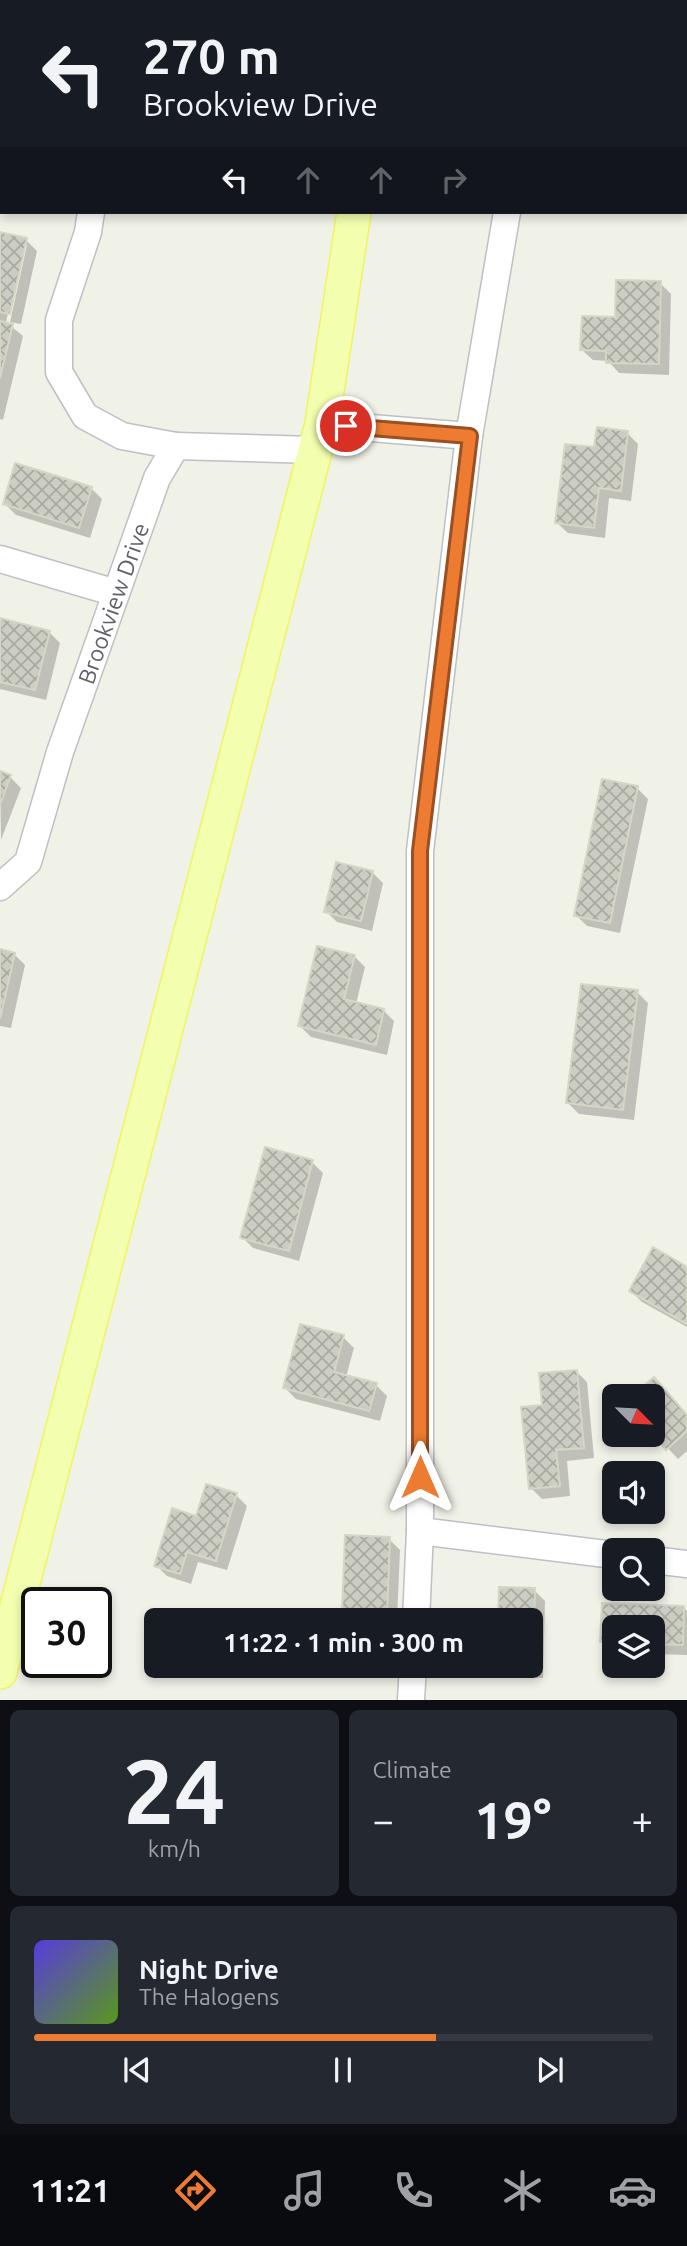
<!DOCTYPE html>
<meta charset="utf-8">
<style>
body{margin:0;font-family:Ubuntu,sans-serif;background:#242831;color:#f1f3f6;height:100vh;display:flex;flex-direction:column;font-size:26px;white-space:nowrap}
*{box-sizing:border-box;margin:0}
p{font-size:23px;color:#9ea1a6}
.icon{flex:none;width:38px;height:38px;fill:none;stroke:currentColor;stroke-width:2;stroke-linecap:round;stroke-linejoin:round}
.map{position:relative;height:1700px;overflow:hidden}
.details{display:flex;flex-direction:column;gap:10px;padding:10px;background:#0d0f14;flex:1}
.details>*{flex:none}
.guide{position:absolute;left:0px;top:0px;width:688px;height:214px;box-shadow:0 4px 10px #0003;background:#171b24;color:#f1f3f6;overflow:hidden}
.needle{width:46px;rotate:114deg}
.fabs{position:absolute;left:602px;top:1384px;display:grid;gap:14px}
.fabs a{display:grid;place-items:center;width:63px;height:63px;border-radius:10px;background:#171b24;box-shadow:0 4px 10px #0003;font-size:35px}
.speed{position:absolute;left:21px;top:1587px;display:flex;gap:14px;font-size:35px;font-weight:700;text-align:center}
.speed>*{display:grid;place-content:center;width:91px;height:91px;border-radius:50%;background:#171b24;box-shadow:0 4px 10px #0003;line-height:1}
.speed .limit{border:4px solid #111;border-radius:10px;background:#fff;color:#111}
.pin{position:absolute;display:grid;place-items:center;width:60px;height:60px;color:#fff;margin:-30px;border:4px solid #fff;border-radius:50%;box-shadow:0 2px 7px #0007}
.me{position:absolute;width:77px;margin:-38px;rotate:0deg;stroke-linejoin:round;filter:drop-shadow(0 0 5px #0008)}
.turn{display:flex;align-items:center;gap:24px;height:147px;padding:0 28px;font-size:32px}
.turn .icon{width:91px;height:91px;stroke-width:2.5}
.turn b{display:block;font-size:49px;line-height:60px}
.lanes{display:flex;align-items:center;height:66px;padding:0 28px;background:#0003;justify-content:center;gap:35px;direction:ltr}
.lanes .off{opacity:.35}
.big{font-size:52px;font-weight:700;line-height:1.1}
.details .card{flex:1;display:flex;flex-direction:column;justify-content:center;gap:10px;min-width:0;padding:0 24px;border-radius:10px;background:#242831}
.details .dial{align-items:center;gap:0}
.dial b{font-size:91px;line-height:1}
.song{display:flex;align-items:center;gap:21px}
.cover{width:84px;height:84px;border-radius:10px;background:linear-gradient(135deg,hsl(250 70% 55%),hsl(90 70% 35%))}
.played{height:7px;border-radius:4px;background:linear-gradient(90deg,#ed7b31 65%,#363941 65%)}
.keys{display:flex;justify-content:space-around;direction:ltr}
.heat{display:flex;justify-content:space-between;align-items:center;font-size:38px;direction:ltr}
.details .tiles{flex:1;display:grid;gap:10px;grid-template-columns:1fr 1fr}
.card:last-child{grid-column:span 2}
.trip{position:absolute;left:144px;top:1608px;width:399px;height:70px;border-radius:10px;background:#171b24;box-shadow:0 4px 10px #0003;font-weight:700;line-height:70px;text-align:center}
.tab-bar{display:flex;height:112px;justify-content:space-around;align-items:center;background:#090b0e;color:#9ea1a6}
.tab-bar .icon{width:49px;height:49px}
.tab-bar .current{color:#ed7b31}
.tab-bar b{font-size:32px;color:#f1f3f6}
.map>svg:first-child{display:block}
.shadow{fill:#0003}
.building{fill:url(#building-cross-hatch);stroke:#d6d6c5;stroke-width:2}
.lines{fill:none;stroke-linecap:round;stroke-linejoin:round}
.minor-casing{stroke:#bfbfc6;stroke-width:29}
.major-casing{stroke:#f0f55d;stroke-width:36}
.minor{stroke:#fff;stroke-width:26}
.major{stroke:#f3ffae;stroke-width:33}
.route-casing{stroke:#9a5020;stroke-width:18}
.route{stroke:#ed7b31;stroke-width:12}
.labels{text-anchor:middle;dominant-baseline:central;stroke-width:5;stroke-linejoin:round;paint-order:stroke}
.street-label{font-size:23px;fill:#5f6068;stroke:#fff}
</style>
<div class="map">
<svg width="687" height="1700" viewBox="0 0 687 1700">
<defs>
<pattern id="building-cross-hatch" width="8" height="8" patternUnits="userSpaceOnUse" patternTransform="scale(1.75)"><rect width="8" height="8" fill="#cccdc3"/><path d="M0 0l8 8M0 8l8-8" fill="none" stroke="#a9aaa2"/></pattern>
</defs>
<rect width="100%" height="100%" fill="#f0f1e7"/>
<path class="shadow" d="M 633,0 L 687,0 L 687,57 L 686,2 L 633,2 Z
M 0,234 L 26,240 L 37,251 L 21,324 L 10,322 L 27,245 L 24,245 L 6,322 L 23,336 L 3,420 L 0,419 Z
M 660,283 L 671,294 L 669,375 L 619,373 L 608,361 L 593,360 L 582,350 Z
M 627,433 L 638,444 L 631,501 L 609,498 L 605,538 L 568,533 L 557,523 L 596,449 Z
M 91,488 L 102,499 L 90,538 L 16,515 L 5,504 Z
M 0,620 L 49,632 L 60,643 L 46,700 L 0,689 Z
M 0,773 L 10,777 L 21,788 L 1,840 Z
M 637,788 L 648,799 L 620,933 L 587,926 L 576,915 Z
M 372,872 L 383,883 L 372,931 L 337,922 L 326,911 Z
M 0,951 L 14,954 L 25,965 L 11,1028 L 0,1026 Z
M 354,956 L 365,967 L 356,1004 L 383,1010 L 394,1021 L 387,1055 L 311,1037 L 300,1026 Z
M 637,992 L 648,1003 L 634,1120 L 579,1114 L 568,1103 Z
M 312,1162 L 323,1173 L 299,1261 L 253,1248 L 242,1237 Z
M 687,1269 L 687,1327 L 642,1302 L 631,1291 Z
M 343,1337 L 354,1348 L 346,1377 L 376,1385 L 387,1396 L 380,1421 L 296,1399 L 285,1388 Z
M 576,1371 L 587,1382 L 594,1458 L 567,1461 L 570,1496 L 542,1499 L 531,1488 L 544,1407 Z
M 654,1379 L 687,1416 L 687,1451 L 678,1459 L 653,1432 L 653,1396 L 635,1396 Z
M 236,1495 L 247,1506 L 227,1570 L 198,1562 L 191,1584 L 167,1576 L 156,1565 L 197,1518 Z
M 389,1539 L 400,1550 L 397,1620 L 353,1620 L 343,1611 Z
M 501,1589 L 534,1590 L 545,1601 L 543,1678 L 510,1677 L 499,1666 L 530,1666 L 530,1620 L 500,1620 Z
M 603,1605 L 684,1608 L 687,1611 L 687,1655 L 653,1654 L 653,1628 L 614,1628 L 613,1653 L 602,1642 Z"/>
<path class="building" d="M 175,0 L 235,0 L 236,2 L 176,2 Z
M 631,0 L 685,0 L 631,2 Z
M 0,76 L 2,76 L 2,147 L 0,147 Z
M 686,111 L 687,111 L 687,196 L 686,196 Z
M 0,232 L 27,238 L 10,314 L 0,312 Z
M 616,280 L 661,281 L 659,364 L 606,363 L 606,351 L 580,350 L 582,316 L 615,317 Z
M 0,321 L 13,324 L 0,378 Z
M 597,427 L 628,431 L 621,491 L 599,488 L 594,528 L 555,523 L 565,444 L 594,447 Z
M 15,463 L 92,487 L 79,528 L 3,504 Z
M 0,618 L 50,631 L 35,690 L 0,682 Z
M 0,771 L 11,775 L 0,805 Z
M 602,779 L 638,786 L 610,923 L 574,916 Z
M 336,862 L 373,871 L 361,921 L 324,912 Z
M 317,946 L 355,955 L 344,999 L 384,1009 L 376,1045 L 298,1026 Z
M 0,949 L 15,953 L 0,1019 Z
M 581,984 L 638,990 L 623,1110 L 566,1103 Z
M 265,1147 L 313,1160 L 289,1251 L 240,1238 Z
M 653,1247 L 687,1267 L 687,1324 L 629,1291 Z
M 300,1324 L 344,1335 L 334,1372 L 377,1383 L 369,1411 L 283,1388 Z
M 577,1370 L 584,1448 L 556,1450 L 560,1486 L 529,1489 L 521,1407 L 542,1405 L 539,1373 Z
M 654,1377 L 687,1415 L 687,1431 L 666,1450 L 653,1435 L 653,1396 L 632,1396 Z
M 206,1484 L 237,1493 L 216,1561 L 187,1552 L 180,1574 L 154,1566 L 172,1508 L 196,1516 Z
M 345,1535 L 390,1537 L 387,1613 L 342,1612 Z
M 499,1587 L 535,1588 L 533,1667 L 497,1666 L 530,1666 L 530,1620 L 498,1620 Z
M 602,1603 L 684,1606 L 683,1645 L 653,1644 L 653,1628 L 614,1628 L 614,1643 L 600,1642 Z"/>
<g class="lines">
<g class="minor-casing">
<g id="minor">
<path d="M 0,2 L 2,2"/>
<path d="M 529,2 L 529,0"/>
<path d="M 91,212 L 88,232 L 59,320 L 59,372 L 85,416 L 122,436 L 176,446"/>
<path d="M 322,424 L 469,436"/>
<path d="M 0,559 L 116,593"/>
<path id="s1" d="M 0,887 L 28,862 L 60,752 L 157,478 L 176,446 L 315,450"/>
<path d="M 420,1531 L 614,1555"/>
<path d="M 653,1560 L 687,1564"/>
<path d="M 416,1620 L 420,1531 L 420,851 L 469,436 L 507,212"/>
<path d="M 411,1700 L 413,1666"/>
</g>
</g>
<g class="major-casing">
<path id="major" d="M 385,2 L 385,0
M 0,1672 L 322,424 L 354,212"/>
</g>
<use href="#minor" class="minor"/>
<use href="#major" class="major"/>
</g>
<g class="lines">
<g class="route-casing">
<path id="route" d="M 346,426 L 470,436 L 420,851 L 420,1477"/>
</g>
<use href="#route" class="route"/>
</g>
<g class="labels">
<g class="street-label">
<text stroke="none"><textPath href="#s1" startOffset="310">Brookview Drive</textPath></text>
</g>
</g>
</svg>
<div class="fabs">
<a><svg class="needle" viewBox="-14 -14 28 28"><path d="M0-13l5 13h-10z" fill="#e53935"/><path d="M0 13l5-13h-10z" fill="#9ea1a6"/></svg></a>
<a><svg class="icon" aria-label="sound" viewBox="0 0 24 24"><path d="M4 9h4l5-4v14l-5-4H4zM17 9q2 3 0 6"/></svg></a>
<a><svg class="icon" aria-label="search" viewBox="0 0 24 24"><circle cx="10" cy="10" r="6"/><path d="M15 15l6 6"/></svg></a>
<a><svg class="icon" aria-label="layers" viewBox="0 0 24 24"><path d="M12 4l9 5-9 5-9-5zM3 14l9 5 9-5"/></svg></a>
</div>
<div class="speed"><div class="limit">30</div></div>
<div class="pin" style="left:346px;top:426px;background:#d93025"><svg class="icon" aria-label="arrive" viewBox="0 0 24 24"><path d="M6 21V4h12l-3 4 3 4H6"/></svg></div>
<svg class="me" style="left:420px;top:1477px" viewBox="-20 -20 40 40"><path d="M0-17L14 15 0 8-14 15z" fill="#ed7b31" stroke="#fff" stroke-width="4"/></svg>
<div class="trip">11:22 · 1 min · 300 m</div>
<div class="guide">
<div class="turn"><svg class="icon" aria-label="left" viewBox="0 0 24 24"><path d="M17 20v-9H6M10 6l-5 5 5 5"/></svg><div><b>270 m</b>Brookview Drive</div></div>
<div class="lanes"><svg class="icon" aria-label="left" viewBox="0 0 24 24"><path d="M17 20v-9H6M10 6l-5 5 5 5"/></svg><svg class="icon off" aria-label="ahead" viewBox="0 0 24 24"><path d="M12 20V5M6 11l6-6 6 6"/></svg><svg class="icon off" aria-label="ahead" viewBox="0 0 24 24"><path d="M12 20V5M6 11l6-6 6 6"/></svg><svg class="icon off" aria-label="right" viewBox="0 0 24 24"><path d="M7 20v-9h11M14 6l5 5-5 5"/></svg></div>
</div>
</div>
<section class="details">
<div class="tiles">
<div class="card dial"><b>24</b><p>km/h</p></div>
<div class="card"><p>Climate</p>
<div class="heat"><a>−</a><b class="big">19°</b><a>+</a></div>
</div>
<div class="card">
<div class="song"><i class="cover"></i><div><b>Night Drive</b><p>The Halogens</p></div></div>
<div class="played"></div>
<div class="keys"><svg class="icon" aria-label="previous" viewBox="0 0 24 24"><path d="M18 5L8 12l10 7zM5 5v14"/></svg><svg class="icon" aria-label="pause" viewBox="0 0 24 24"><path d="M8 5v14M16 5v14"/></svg><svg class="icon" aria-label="next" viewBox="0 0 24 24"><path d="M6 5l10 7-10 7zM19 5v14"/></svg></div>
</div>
</div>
</section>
<nav class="tab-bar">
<b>11:21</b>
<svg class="icon current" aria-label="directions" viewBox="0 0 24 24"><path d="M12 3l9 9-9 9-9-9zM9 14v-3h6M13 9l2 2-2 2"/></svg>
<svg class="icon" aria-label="music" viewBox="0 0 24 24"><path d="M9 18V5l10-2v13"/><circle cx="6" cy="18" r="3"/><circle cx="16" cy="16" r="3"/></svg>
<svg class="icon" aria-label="phone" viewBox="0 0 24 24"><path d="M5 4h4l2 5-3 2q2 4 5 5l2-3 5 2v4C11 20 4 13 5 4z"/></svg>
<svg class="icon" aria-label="climate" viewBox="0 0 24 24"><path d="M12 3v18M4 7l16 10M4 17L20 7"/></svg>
<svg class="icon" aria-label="car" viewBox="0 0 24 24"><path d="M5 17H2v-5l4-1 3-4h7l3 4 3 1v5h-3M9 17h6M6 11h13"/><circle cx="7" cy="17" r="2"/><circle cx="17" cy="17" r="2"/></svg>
</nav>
